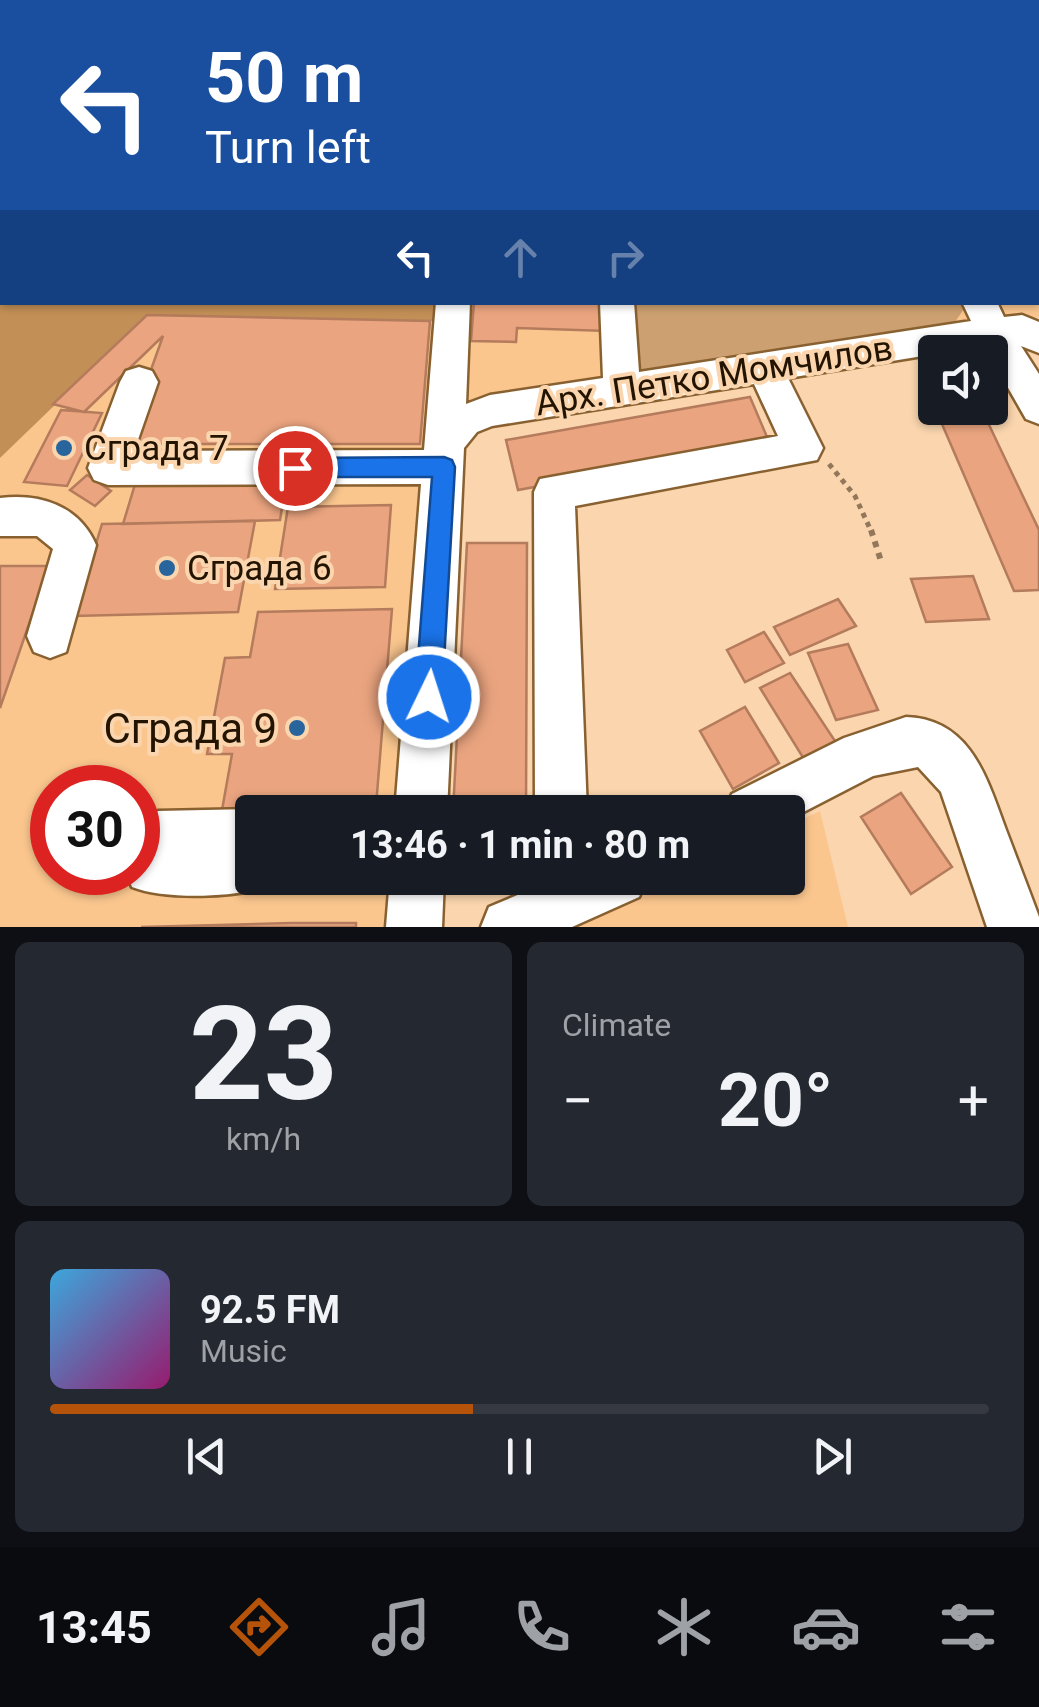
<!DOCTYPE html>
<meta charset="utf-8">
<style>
body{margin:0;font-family:Roboto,sans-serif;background:#242831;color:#f1f3f6;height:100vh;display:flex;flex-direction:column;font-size:38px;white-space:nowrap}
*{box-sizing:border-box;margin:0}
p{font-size:32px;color:#9ea1a6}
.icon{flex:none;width:55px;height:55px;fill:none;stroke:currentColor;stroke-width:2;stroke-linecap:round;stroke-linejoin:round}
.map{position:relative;height:927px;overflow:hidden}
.side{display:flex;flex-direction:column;gap:15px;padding:15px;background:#0d0f14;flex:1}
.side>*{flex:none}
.top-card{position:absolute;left:0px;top:0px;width:1040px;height:305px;box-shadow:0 2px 8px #0004;background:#1a4fa0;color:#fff;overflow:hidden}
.buttons{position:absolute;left:918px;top:335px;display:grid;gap:20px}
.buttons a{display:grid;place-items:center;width:90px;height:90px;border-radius:10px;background:#171b24;box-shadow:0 2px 8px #0004;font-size:50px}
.speed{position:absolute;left:30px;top:765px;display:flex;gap:20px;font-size:50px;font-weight:700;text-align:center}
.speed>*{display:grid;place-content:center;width:130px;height:130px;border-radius:50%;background:#171b24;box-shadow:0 2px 8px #0004;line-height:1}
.speed .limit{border:15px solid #d22;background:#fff;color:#111}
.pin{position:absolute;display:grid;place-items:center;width:85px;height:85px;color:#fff;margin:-42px;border:5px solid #fff;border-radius:50%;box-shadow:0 2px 10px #0007}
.me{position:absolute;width:110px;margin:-55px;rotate:4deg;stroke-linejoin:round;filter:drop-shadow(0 0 8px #0008)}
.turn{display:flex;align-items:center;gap:35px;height:210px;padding:0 40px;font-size:45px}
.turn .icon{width:130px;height:130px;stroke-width:2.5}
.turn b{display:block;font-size:70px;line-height:85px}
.lanes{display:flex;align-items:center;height:95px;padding:0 40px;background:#0003;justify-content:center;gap:50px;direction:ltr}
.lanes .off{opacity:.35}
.big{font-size:75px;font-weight:700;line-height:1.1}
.side .card{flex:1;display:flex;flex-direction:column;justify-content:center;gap:15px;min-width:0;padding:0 35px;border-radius:15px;background:#242831}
.side .dial{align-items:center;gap:0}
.dial b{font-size:130px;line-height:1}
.song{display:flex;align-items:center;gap:30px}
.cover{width:120px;height:120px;border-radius:15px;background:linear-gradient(135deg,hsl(200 70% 55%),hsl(320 70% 35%))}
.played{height:10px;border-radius:5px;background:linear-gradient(90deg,#b45309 45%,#363941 45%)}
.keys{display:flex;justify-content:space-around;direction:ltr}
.heat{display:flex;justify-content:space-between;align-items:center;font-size:55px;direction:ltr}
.side .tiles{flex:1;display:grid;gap:15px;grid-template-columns:1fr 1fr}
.card:last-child{grid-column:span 2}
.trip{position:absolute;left:235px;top:795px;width:570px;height:100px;border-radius:10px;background:#171b24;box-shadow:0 2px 8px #0004;font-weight:700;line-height:100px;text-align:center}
.menu{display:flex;height:160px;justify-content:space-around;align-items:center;background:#090b0e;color:#9ea1a6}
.menu .icon{width:70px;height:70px}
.menu .current{color:#b45309}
.menu b{font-size:45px;color:#f1f3f6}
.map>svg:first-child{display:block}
.built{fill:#fac68e;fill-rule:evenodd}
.green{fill:#cca070}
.forest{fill:#c28f56}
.building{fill:#eaa47f;stroke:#b47b5c;stroke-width:2.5}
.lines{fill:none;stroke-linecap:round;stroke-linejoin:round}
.minor-casing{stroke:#896130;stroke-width:5}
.path-far1{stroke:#92775a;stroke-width:5;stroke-dasharray:5 5;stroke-linecap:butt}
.path{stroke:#92775a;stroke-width:6;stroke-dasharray:6 6;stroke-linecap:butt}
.minor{fill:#fff;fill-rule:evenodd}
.route{fill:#1a73e8;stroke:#114b97;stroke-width:2.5}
.poi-dot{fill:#28659c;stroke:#fad5ae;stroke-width:4}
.labels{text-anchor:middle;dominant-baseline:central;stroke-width:8;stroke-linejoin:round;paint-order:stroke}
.street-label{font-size:35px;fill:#231301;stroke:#fad5ae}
.poi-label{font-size:35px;fill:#231301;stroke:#fad5ae;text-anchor:start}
.near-poi-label{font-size:42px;fill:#231301;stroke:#fad5ae;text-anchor:end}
</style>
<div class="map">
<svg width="1039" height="927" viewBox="0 0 1039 927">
<rect width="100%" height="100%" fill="#fad5ae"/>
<path class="built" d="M 323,0 L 1039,0 L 1039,317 L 955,322 L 460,403 L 467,303 L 1038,302 L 1038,2 Z
M 147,315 L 438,321 L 396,812 L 252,812 L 252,878 L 391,878 L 387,927 L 0,927 L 0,458 ZM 52,788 L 138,788 L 138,872 L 52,872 Z
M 820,811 L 848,927 L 578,927 L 681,878 L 788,878 L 788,826 Z"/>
<path class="green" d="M 629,303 L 967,302 L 968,303 L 955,322 L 636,375 Z"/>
<path class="forest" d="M 0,0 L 334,2 L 2,2 L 2,302 L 440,303 L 438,321 L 148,315 L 0,458 Z"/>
<path class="building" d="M 474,302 L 605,302 L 607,331 L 517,328 L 516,342 L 471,341 Z
M 147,315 L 430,321 L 420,444 L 159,444 L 157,451 L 122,451 L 163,336 L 84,412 L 53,404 Z
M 935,393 L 935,408 L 981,408 L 1039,530 L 1039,590 L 1014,591 L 929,394 Z
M 750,397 L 770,444 L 518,490 L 506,440 Z
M 61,410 L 102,413 L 67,486 L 24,482 Z
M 87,475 L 111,491 L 95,506 L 70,490 Z
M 287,477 L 280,520 L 123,524 L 136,481 Z
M 391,505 L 385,587 L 275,589 L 288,507 Z
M 255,521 L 238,612 L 74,616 L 102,524 Z
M 467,543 L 527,543 L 526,812 L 453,812 Z
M 0,566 L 49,566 L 0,708 Z
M 973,576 L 989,619 L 926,622 L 911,579 Z
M 838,599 L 856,626 L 790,655 L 774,627 Z
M 392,609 L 376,806 L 222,810 L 232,754 L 207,754 L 225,658 L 250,657 L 258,612 Z
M 764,632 L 784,663 L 745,682 L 727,650 Z
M 848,644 L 878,710 L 836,720 L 808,653 Z
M 790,673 L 839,747 L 807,764 L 760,688 Z
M 745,707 L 779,763 L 733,789 L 700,731 Z
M 901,793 L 952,867 L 911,894 L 861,817 Z
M 291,923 L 356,923 L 356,927 L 141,927 Z"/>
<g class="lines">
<g class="minor-casing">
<path id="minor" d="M 535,0 L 568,0 L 569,2 L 536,2 Z
M 861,0 L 885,0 L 885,2 L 861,2 Z
M 436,302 L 470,302 L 466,404 L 490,395 L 603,378 L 600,302 L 634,302 L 639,372 L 971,321 L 962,302 L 997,302 L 1004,317 L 1022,315 L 1039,322 L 1039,353 L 1021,346 L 1039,374 L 1039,424 L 1026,419 L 984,346 L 788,378 L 823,448 L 817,460 L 575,506 L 587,812 L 535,812 L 534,492 L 540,479 L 778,436 L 754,384 L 492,426 L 477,432 L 464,448 L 447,812 L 395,812 L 421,484 L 108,485 L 94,480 L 88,468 L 120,382 L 126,371 L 139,367 L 152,371 L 158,382 L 134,451 L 424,450 Z
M 0,498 C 41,493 79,506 96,545 L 66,652 L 50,658 L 34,652 L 27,636 L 53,549 L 37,536 L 0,536 Z
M 906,717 C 971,719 987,779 1006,830 C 1017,859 1028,888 1039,917 L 1039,927 L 987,927 L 941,792 L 918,767 L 873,776 L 788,820 L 788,812 L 724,812 L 732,794 L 844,738 Z
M 252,809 L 261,812 L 252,812 L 252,878 L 274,878 L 271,885 C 238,898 165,900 132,887 L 126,872 L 138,872 L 139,818 L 158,811 Z
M 390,878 L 444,878 L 442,927 L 386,927 Z
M 558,878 L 647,878 L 639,897 L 572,927 L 481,927 L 489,907 Z"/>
</g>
<path class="path-far1" d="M 829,464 L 855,496 L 872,533"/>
<path class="path" d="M 871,530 L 881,561"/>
<use href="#minor" class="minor"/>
</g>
<path class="route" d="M 444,457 L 452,460 L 455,467 L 442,697 L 438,707 L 429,711 L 419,707 L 415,697 L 432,477 L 295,477 L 287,474 L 283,468 L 287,461 L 295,458 Z"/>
<g class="poi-dot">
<circle cx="64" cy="448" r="10"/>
<circle cx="167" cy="568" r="10"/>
<circle cx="297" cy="728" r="10"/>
</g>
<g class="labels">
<g class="street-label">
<text transform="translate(714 376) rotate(-9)">Арх. Петко Момчилов</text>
</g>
<g class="poi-label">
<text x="84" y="448">Сграда 7</text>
<text x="187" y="568">Сграда 6</text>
</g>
<g class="near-poi-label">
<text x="277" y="728">Сграда 9</text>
</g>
</g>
</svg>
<div class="buttons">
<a><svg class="icon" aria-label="sound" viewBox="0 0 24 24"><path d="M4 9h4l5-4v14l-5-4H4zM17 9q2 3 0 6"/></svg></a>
</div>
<div class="speed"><div class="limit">30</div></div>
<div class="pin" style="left:295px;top:468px;background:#d93025"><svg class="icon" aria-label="arrive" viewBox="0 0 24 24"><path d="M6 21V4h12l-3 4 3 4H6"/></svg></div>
<svg class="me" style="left:429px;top:697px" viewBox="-20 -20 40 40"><circle r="17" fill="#1a73e8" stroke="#fff" stroke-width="3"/><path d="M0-11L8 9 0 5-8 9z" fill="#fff"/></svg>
<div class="trip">13:46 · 1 min · 80 m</div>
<div class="top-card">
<div class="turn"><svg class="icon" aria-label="left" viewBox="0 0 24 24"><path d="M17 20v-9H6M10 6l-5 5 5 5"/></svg><div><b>50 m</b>Turn left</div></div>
<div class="lanes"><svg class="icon" aria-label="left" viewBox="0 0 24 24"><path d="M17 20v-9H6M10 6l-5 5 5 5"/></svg><svg class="icon off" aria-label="ahead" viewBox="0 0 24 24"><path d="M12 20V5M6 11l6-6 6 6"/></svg><svg class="icon off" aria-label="right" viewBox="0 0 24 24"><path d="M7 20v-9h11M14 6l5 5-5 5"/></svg></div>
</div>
</div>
<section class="side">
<div class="tiles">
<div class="card dial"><b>23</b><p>km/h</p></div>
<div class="card"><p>Climate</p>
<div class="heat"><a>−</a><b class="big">20°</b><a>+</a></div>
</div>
<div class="card">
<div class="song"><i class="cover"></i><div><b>92.5 FM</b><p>Music</p></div></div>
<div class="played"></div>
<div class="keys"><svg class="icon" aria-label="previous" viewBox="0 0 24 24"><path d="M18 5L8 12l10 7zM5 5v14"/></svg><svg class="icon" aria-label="pause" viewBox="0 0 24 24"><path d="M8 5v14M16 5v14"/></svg><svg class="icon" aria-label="next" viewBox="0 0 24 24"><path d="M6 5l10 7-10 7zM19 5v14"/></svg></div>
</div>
</div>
</section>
<nav class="menu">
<b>13:45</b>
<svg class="icon current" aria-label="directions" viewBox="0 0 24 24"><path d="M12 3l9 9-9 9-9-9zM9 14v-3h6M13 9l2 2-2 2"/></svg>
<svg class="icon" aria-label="music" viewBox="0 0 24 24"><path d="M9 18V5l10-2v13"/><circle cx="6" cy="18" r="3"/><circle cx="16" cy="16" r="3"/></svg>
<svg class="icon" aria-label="phone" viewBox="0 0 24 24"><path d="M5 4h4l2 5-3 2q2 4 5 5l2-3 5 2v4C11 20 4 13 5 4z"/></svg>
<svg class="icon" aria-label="climate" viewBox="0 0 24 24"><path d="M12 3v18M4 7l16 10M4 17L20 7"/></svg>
<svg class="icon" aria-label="car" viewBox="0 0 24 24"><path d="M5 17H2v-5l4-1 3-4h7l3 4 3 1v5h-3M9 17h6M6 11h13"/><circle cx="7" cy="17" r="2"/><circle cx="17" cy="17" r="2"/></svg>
<svg class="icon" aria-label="filters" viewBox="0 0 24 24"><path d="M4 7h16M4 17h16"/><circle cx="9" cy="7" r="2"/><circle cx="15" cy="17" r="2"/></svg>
</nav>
